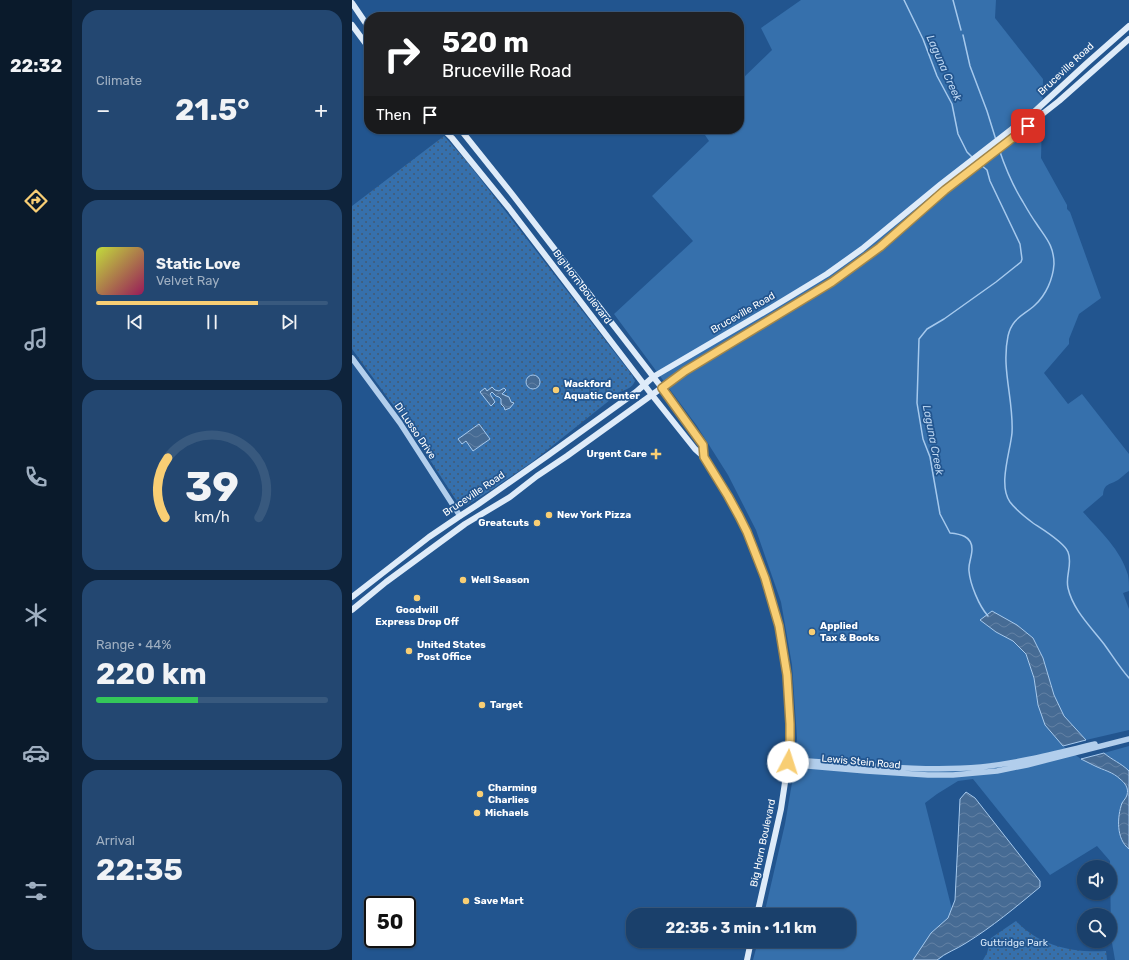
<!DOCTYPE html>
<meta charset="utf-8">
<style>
body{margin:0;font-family:Rubik,sans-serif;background:#234771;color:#f1f3f6;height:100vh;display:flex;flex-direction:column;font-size:15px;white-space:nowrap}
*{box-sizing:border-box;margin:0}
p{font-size:13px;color:#9fafc1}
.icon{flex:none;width:22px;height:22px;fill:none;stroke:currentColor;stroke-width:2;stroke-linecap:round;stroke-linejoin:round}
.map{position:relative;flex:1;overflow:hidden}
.sheet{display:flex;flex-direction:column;gap:10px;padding:10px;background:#0e233b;width:280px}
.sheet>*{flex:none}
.banner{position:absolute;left:12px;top:12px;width:380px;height:122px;border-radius:16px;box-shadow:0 1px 3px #0004,0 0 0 1px #38597e;background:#202124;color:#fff;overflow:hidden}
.fabs{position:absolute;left:725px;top:860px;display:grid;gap:8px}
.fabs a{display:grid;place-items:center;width:40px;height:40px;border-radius:50%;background:#1a406b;box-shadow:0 1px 3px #0004,0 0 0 1px #38597e;font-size:20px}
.speed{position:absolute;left:12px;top:896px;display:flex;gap:8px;font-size:20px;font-weight:700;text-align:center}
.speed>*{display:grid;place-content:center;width:52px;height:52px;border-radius:50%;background:#1a406b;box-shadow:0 1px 3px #0004,0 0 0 1px #38597e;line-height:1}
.speed .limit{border:2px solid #111;border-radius:6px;background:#fff;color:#111}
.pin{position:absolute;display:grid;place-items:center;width:34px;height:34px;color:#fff;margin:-17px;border-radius:8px;box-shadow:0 2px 6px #0006}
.me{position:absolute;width:44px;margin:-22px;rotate:5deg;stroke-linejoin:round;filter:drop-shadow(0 0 3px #0008)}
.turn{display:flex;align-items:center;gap:14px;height:84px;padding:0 12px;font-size:18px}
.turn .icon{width:52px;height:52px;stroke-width:2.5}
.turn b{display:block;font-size:28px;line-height:34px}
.then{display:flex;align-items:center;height:38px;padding:0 12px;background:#0003;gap:8px;font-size:15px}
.big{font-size:30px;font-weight:700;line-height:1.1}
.sheet .widget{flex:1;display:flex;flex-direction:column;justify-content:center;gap:6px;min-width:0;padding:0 14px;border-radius:16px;background:#234771}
.sheet .dial{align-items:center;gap:0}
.dial svg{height:104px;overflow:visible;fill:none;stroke:#38597e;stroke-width:7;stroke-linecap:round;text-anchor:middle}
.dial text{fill:#f1f3f6;stroke:none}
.song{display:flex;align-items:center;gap:12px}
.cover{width:48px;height:48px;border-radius:6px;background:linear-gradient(135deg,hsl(70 70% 55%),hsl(330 70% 35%))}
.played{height:4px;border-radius:2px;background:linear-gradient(90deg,#f8ce74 70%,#38597e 70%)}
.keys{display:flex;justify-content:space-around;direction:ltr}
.heat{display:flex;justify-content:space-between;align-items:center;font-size:22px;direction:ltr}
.charge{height:6px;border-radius:3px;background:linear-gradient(90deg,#34c759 44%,#38597e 0)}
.trip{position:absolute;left:274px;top:908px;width:230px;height:40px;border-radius:16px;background:#1a406b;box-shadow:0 1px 3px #0004,0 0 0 1px #38597e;font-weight:700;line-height:40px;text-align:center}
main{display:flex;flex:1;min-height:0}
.tabs{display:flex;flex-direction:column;width:72px;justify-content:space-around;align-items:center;background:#0a1a2b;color:#9fafc1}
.tabs .icon{width:28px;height:28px}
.tabs .current{color:#f8ce74}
.tabs b{font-size:18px;color:#f1f3f6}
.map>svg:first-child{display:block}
.grass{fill:#3670ac}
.park{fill:url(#park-dots)}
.water{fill:url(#water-waves);stroke:#a6c9ed}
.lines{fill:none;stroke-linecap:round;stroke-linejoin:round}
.stream{stroke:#a6c9ed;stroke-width:1.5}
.tertiary{stroke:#b2ceec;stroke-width:5.5}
.secondary{stroke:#deebf9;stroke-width:6}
.route-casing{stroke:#a1864b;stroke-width:10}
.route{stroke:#f8ce74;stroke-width:7}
.poi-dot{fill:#f8ce74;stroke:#22558f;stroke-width:1.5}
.labels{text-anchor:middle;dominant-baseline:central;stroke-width:3.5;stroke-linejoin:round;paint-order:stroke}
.street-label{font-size:10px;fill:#fff;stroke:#22558f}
.poi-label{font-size:10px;font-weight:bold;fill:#fff;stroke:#22558f;text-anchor:start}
.park-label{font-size:10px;fill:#d7e8f9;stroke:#22558f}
.water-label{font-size:11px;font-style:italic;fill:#bed8f3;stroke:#22558f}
</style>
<main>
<nav class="tabs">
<b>22:32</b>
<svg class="icon current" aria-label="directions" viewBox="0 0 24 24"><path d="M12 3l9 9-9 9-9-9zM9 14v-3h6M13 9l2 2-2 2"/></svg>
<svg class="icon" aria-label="music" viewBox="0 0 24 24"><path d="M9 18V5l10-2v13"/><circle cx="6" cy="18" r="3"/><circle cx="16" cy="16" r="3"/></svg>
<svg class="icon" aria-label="phone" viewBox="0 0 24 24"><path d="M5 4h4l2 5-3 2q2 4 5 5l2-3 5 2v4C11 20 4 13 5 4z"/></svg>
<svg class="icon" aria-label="climate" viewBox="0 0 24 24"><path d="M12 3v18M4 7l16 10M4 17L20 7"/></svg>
<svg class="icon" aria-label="car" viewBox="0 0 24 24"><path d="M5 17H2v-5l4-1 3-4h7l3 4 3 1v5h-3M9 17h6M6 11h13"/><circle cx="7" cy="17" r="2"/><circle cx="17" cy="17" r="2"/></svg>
<svg class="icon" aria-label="filters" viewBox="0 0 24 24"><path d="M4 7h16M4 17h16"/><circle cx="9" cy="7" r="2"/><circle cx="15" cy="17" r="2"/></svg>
</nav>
<section class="sheet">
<div class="widget"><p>Climate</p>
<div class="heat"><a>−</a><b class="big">21.5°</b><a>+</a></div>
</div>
<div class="widget">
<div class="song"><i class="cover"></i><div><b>Static Love</b><p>Velvet Ray</p></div></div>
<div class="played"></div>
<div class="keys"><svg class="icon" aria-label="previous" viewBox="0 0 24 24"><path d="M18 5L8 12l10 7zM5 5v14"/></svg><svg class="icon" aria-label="pause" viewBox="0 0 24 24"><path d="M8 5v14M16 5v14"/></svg><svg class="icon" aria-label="next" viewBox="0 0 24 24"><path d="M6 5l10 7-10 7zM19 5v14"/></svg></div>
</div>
<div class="widget dial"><svg viewBox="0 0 100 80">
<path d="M14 69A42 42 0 1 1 86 69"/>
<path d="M14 69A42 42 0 0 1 16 23" stroke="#f8ce74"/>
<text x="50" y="56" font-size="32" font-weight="700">39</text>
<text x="50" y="72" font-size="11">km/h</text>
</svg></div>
<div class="widget"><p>Range · 44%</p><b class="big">220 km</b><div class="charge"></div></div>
<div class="widget"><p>Arrival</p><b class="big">22:35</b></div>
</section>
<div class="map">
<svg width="777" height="960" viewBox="0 0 777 960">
<defs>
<pattern id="park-dots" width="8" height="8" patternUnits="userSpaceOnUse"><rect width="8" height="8" fill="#3670ac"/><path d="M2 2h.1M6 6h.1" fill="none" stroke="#435a72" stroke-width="1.8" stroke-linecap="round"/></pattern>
<pattern id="water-waves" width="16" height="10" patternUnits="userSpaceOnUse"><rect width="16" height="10" fill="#466b94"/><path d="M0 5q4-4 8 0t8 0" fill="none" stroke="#6281a4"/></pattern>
</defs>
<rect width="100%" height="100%" fill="#22558f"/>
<path class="grass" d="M 449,0 L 644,0 L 643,18 L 691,79 L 689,158 L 715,205 L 715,209 L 718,212 L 749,298 L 727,314 L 717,339 L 717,344 L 692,373 L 716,404 L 730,394 L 777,454 L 777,471 C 773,474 770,477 766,480 C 758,485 752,483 751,495 L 731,512 C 748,531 769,550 776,575 C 777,580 777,586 777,591 L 771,593 L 777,609 L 777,730 L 734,740 L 712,716 L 702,695 L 691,658 L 628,620 L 644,632 L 661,641 L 674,654 L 682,678 L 686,705 L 711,746 L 729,759 L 742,766 L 757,772 L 768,778 L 775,787 L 775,796 L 771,801 L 767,814 L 767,831 L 774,846 L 777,849 L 777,960 L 763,960 L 759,937 L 758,861 L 745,846 L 698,875 L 621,779 L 606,781 L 585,794 L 573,803 L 608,941 L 587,960 L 401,960 L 406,941 L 497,941 L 497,915 L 412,915 L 433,824 L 442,771 L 445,738 L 440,665 L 429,602 L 404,530 L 376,475 L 345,426 L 262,314 L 341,241 L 300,196 L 357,141 L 349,129 L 387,129 L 387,82 L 420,50 L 409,28 Z
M 777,746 L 777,771 C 769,763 760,760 752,753 Z"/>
<path class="park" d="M 92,136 L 116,163 L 280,375 L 283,381 C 280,388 275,389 268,392 L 180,462 L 139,490 L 115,505 L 111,505 L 106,503 L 52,420 L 0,349 L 0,206 Z
M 664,921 C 688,946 720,953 754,951 L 755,960 L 631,960 L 635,953 L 639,938 Z"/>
<path class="water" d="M174 382a7 7 0 1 1 14 0a7 7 0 1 1-14 0Z
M 140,387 L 143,390 L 147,391 L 152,388 L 154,390 L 150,394 L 157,397 L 159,402 L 162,403 L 158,408 L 153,410 L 152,407 L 149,404 L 149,399 L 147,397 L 144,396 L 140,392 L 138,394 L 143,402 L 139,406 L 128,392 L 133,388 L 135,391 Z
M 127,424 L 138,439 L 121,451 L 114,441 L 110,444 L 106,439 Z
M 640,611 L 665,625 L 681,638 L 691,658 L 702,695 L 712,716 L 734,740 L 711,746 L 693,725 L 686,705 L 682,678 L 674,654 L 661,641 L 644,632 L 628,620 Z
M 752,753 C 760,760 769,763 777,771 L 777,849 C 764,839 765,817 770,803 C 772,800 774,798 775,795 C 777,788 773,783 768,779 C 761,772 751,770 743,766 C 738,764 734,761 729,759 Z
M 614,792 L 623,798 L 688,881 L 688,887 C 664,907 640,927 614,943 C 605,949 593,953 585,960 L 561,960 L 579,933 L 596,918 L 603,900 L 608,799 Z"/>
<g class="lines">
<path class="stream" d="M 552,0 L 571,39 L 585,76 L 600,104 L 606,134 L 615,152 L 620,157
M 601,0 L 609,30
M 611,35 L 618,66 L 635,111 L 644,140
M 647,149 C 653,167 661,186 671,202 C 675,209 679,216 684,223 C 693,237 702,245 702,264 C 701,279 694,295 683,305 C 671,316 660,318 656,336 C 649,369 662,401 660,433 C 658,453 646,485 658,502 C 664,510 673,517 681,523 C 690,529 712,542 716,552 C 721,564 713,576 716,588 C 721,610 739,627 752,644 C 760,655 768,668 777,678
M 629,165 L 635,170 L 638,181 L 668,244 L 670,259 L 669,262 L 644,282 L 592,319 L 575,329 L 567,339 L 565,403 L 571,439 L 578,457 L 588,514 L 598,533 C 608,534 620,536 620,549 C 620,557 616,564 617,571 C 618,584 627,606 636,616"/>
<path class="tertiary" d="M 0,358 L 48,423 L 108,516
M 444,761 L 456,761 C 514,765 572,772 629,767 C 668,763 705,753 743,744
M 436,762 L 456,766 L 514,771 L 576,775 L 601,775 L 645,771 L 675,765 L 777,739"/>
<path class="secondary" d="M 0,3 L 17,28
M 0,25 L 17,48
M 91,129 L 100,138 L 157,208 L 300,395 L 343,449 L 352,457 L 376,496 L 395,532 L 405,555 L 421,602 L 431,650 L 435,675 L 438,724 L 438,749 L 429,809 L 405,915
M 108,129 L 160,194 L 310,388 L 351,445 L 352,457
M 0,597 L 77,537 L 108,516 L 125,505 L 195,456 L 284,392 L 301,377 L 419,308 L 475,274 L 510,249 L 589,184 L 682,112 L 734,64 L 777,26
M 0,610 L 34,582 L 113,524 L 158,497 L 185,476 L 215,456 L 333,371 L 481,282 L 528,247 L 593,190 L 707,101 L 777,39
M 395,960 L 399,941"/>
</g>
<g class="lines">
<g class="route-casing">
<path id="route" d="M 436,762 L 438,749 L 438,724 L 435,675 L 427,626 L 413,578 L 395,532 L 387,516 L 376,496 L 352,457 L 351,445 L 310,388 L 333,371 L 480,282 L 528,247 L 593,190 L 676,126"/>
</g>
<use href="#route" class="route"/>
</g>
<g class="poi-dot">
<circle cx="204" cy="390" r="4"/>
<path d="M302 448h4v4h4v4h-4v4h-4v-4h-4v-4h4z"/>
<circle cx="197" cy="515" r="4"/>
<circle cx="185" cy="523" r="4"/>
<circle cx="111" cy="580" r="4"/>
<circle cx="65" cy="598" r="4"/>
<circle cx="460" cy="632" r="4"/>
<circle cx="57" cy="651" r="4"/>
<circle cx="130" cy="705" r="4"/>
<circle cx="128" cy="794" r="4"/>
<circle cx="125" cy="813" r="4"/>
<circle cx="114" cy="901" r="4"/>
</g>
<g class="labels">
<g class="street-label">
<text transform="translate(714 69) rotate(-43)">Bruceville Road</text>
<text transform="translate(230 287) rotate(53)">Big Horn Boulevard</text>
<text transform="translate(391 313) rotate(-30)">Bruceville Road</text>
<text transform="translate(63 431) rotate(56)">Di Lusso Drive</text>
<text transform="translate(122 494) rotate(-34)">Bruceville Road</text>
<text transform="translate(509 762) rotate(5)">Lewis Stein Road</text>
<text transform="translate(411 843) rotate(-78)">Big Horn Boulevard</text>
</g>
<g class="poi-label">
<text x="212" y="384">Wackford<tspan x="212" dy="12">Aquatic Center</tspan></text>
<text x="295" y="454" text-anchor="end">Urgent Care</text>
<text x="205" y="515">New York Pizza</text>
<text x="177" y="523" text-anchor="end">Greatcuts</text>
<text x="119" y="580">Well Season</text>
<text x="65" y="610" text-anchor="middle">Goodwill<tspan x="65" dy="12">Express Drop Off</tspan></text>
<text x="468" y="626">Applied<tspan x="468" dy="12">Tax &amp; Books</tspan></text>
<text x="65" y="645">United States<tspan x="65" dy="12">Post Office</tspan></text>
<text x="138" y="705">Target</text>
<text x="136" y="788">Charming<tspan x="136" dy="12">Charlies</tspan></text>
<text x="133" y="813">Michaels</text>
<text x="122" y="901">Save Mart</text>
</g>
<g class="park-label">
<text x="662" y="943">Guttridge Park</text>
</g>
<g class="water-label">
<text transform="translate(592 68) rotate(66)">Laguna Creek</text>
<text transform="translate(581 440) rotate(79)">Laguna Creek</text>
</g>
</g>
</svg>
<div class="fabs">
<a><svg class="icon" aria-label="sound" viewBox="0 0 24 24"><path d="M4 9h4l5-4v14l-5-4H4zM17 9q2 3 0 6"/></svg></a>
<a><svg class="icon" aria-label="search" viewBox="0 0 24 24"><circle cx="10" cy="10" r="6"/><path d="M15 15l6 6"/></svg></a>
</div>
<div class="speed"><div class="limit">50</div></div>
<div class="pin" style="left:676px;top:126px;background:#d93025"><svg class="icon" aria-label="arrive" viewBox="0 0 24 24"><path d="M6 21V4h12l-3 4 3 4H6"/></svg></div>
<svg class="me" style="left:436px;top:762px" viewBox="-20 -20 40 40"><circle r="19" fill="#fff"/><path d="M0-13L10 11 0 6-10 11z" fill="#f8ce74"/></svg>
<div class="trip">22:35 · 3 min · 1.1 km</div>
<div class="banner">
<div class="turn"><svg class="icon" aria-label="right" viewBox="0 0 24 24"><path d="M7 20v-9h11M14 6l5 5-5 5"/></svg><div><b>520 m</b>Bruceville Road</div></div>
<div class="then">Then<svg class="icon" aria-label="arrive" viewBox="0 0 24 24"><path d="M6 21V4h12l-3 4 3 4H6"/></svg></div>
</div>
</div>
</main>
